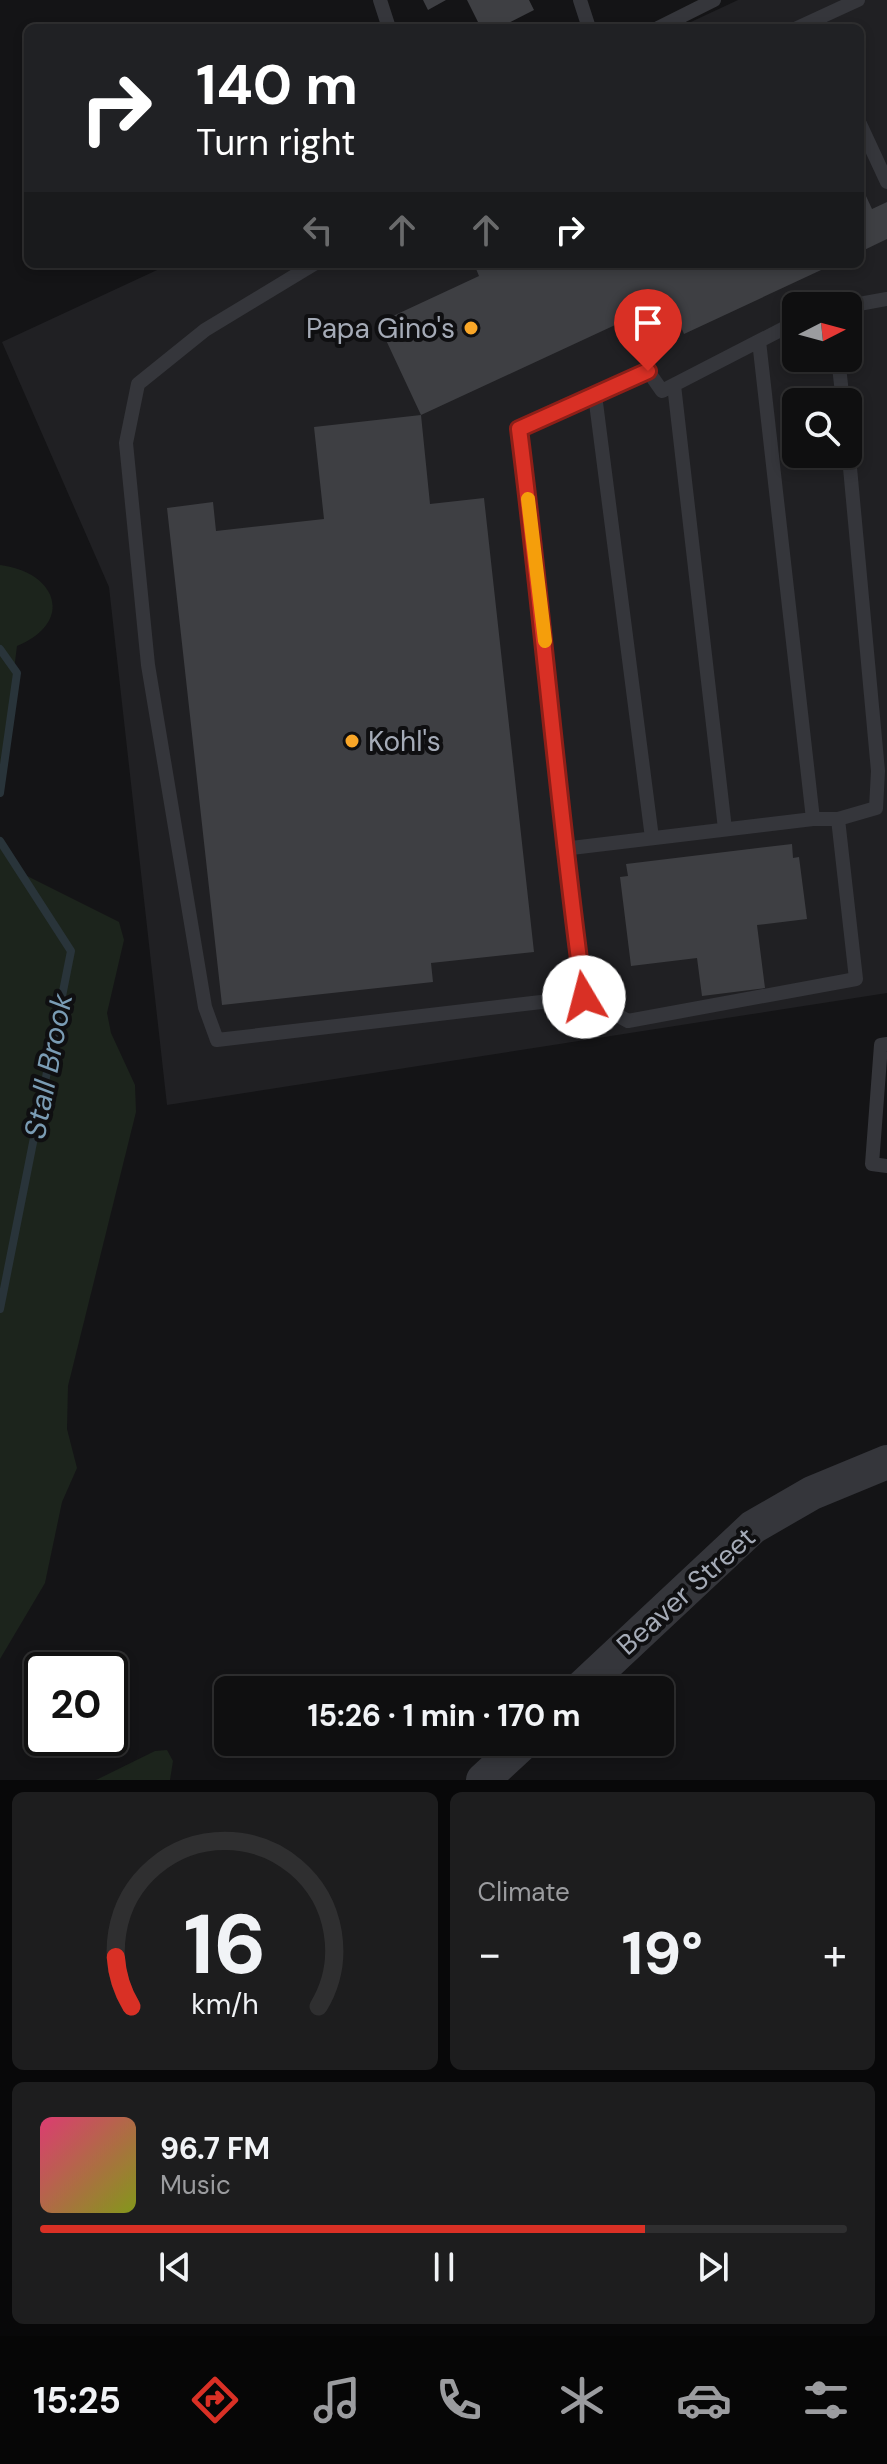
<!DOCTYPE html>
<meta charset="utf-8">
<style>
body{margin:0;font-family:"DM Sans",sans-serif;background:#1d1d1e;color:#f1f3f6;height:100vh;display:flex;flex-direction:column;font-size:30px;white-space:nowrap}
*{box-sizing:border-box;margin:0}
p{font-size:26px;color:#9b9c9f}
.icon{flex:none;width:44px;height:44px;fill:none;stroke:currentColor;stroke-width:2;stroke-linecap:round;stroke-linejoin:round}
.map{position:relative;height:1780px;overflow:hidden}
.side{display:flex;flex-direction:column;gap:12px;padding:12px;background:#080809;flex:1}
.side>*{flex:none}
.banner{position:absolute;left:24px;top:24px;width:840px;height:244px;border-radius:12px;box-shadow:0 4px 12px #0003,0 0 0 2px #2f2f30;background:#202124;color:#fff;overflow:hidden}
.needle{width:52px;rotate:84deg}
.controls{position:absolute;left:782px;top:292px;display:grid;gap:16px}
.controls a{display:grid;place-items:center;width:80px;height:80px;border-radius:12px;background:#0f0f10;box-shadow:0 4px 12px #0003,0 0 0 2px #2f2f30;font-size:40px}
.speed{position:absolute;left:24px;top:1652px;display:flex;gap:16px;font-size:40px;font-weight:700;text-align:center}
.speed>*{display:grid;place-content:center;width:104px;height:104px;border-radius:50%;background:#0f0f10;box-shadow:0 4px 12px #0003,0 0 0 2px #2f2f30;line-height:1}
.speed .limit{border:4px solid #111;border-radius:12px;background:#fff;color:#111}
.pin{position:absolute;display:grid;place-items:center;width:68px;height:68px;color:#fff;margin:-82px -34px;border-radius:50% 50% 50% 0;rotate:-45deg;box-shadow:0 0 8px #0007}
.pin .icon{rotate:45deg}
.me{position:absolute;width:88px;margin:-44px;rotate:352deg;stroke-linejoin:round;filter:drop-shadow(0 0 6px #0008)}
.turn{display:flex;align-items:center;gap:28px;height:168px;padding:0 40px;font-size:36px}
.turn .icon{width:104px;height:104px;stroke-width:2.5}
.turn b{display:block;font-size:56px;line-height:68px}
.lanes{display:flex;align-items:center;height:76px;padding:0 40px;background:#0003;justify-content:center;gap:40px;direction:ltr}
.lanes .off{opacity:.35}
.big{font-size:60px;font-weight:700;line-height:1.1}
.side .widget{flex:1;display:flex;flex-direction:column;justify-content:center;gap:12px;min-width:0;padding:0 28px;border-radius:12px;background:#1d1d1e}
.side .dial{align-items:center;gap:0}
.dial svg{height:208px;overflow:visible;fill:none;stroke:#2f2f30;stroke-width:7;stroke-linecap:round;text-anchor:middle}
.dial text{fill:#f1f3f6;stroke:none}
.song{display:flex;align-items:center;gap:24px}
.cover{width:96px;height:96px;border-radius:12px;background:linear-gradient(135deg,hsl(340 70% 55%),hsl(70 70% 35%))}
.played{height:8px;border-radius:4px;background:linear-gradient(90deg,#d93025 75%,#2f2f30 75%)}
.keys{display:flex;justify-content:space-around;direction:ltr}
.heat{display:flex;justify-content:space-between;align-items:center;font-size:44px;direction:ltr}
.side .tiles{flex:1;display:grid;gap:12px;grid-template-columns:1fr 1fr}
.widget:last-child{grid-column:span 2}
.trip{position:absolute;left:214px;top:1676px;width:460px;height:80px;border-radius:12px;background:#0f0f10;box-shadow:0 4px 12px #0003,0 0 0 2px #2f2f30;font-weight:700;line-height:80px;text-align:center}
.tabs{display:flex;height:128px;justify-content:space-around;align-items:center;background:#060606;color:#9b9c9f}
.tabs .icon{width:56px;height:56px}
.tabs .selected{color:#d93025}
.tabs b{font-size:36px;color:#f1f3f6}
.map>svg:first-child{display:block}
.built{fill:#202023;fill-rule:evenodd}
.green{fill:#1c241c}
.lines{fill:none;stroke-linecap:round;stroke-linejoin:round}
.stream{stroke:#29343a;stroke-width:8}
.building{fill:#3e3f43}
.service{stroke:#35363b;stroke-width:14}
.tertiary{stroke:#35363b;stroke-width:34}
.route-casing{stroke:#8d1f18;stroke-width:20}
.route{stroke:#d93025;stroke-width:14}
.slow{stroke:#f59e0b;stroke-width:14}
.poi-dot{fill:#faa728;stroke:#0f0f11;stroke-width:3}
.labels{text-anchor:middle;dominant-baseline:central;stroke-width:8;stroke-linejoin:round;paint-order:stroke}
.poi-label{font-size:28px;fill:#a5abb7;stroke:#0f0f11;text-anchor:end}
.street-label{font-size:28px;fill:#a5abb7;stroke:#0f0f11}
.water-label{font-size:30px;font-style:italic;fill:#7a9cb4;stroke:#0f0f11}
</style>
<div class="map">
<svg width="887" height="1780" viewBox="0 0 887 1780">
<rect width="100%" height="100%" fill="#141416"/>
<path class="built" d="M 738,0 L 887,0 L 887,993 L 167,1105 L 109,587 L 2,342 L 170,264 L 860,264 L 860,28 L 678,28 ZM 796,306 L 848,306 L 848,358 L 796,358 ZM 796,402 L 848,402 L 848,454 L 796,454 Z"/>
<path class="green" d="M 0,565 C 57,572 75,622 17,646 L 0,782 Z
M 0,838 L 15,870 L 119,922 L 124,940 L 107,1013 L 111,1033 L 135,1085 L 136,1112 L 68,1386 L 67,1429 L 77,1468 L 62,1502 L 45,1583 L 0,1659 Z
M 167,1750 L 173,1761 L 170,1780 L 96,1780 L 155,1751 Z"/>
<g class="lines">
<path class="stream" d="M 0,649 L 17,673 L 0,793
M 0,841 L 71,951 L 0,1309"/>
</g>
<path class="building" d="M 423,0 L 446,0 L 428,10 Z
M 467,0 L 529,0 L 534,10 L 499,28 L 481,28 Z
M 860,183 L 872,209 L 887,202 L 887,239 L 860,252 Z
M 474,264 L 834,264 L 684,334 L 669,300 L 421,415 L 430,504 L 484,498 L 534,952 L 431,963 L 433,982 L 222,1005 L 167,508 L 213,502 L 216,531 L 324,519 L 314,427 L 421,415 L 378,323 L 479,276 Z
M 792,844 L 793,858 L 799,857 L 807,919 L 757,925 L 765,988 L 702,996 L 697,958 L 631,966 L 620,877 L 628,876 L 626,864 Z"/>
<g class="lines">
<path class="service" d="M 380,0 L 389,28
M 580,0 L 589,28
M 658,28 L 714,0
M 797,28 L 858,0
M 860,124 L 887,182
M 314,264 L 205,330 L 138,384 L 126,443 L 148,665 L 205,1007 L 217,1040 L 584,997 L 563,849 L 813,819 L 838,819 L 876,808 L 878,771 L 848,446
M 848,306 L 887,299
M 759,341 L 813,819
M 838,358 L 843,402
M 674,385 L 725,829
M 595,395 L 652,838
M 563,849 L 542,610 L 519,429 L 648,371 L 662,391 L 796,322
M 584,997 L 628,1021 L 856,979 L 838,819
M 887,1044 L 881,1045 L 872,1164 L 887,1166"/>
<path class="tertiary" d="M 579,1690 L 753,1527 L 812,1493 L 887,1462
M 483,1780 L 524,1742"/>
</g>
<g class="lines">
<g class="route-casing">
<path id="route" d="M 584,997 C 558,808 543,618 519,429 L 648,371"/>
</g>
<use href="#route" class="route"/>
<path class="slow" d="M 528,499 L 545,641"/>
</g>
<g class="poi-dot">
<circle cx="471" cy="328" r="8"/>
<circle cx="352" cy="741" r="8"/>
</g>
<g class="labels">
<g class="poi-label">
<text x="455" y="328">Papa Gino's</text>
<text x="368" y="741" text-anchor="start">Kohl's</text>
</g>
<g class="street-label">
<text transform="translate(686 1591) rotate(-42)">Beaver Street</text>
</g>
<g class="water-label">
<text transform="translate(48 1066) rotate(-79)">Stall Brook</text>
</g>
</g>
</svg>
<div class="controls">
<a><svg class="needle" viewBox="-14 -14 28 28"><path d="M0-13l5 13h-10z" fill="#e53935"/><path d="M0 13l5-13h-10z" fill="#9b9c9f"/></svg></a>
<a><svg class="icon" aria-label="search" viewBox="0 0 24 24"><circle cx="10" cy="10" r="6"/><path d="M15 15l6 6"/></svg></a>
</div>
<div class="speed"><div class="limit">20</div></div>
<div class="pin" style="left:648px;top:371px;background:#d93025"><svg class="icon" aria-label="arrive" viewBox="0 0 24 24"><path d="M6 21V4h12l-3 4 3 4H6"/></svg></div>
<svg class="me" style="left:584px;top:997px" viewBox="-20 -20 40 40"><circle r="19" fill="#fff"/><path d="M0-13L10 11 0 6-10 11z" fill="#d93025"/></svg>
<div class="trip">15:26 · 1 min · 170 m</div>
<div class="banner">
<div class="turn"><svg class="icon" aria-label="right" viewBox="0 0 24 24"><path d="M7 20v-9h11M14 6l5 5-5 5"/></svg><div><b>140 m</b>Turn right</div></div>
<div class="lanes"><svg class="icon off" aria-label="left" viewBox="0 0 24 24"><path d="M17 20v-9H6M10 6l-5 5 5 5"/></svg><svg class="icon off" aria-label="ahead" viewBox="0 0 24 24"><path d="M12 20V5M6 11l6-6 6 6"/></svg><svg class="icon off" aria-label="ahead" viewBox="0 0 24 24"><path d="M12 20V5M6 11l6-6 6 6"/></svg><svg class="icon" aria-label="right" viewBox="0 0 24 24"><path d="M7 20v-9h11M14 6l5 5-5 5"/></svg></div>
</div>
</div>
<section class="side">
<div class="tiles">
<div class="widget dial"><svg viewBox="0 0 100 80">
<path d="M14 69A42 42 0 1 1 86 69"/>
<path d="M14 69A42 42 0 0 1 8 50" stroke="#d93025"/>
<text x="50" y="56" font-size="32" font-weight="700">16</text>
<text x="50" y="72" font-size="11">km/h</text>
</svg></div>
<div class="widget"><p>Climate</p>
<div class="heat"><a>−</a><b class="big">19°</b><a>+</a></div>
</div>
<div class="widget">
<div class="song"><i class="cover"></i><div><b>96.7 FM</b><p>Music</p></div></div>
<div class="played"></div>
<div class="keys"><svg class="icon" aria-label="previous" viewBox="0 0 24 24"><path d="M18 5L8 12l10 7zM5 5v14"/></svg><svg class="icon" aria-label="pause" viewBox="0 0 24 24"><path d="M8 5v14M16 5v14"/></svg><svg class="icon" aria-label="next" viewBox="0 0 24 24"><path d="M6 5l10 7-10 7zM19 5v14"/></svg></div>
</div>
</div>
</section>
<nav class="tabs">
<b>15:25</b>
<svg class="icon selected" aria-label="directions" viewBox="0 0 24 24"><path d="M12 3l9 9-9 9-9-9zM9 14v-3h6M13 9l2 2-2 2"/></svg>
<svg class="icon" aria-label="music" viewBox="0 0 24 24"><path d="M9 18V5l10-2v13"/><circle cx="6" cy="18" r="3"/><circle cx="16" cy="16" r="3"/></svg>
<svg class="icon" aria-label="phone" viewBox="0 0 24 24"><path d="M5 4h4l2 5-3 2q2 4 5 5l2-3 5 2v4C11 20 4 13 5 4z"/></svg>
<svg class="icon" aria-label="climate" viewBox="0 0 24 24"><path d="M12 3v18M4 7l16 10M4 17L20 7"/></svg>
<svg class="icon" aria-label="car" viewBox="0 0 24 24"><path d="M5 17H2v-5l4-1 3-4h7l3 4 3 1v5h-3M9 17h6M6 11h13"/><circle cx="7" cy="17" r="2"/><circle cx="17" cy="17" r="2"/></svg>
<svg class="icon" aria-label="filters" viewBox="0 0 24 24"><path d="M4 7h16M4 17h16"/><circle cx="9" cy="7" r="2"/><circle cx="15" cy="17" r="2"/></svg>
</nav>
